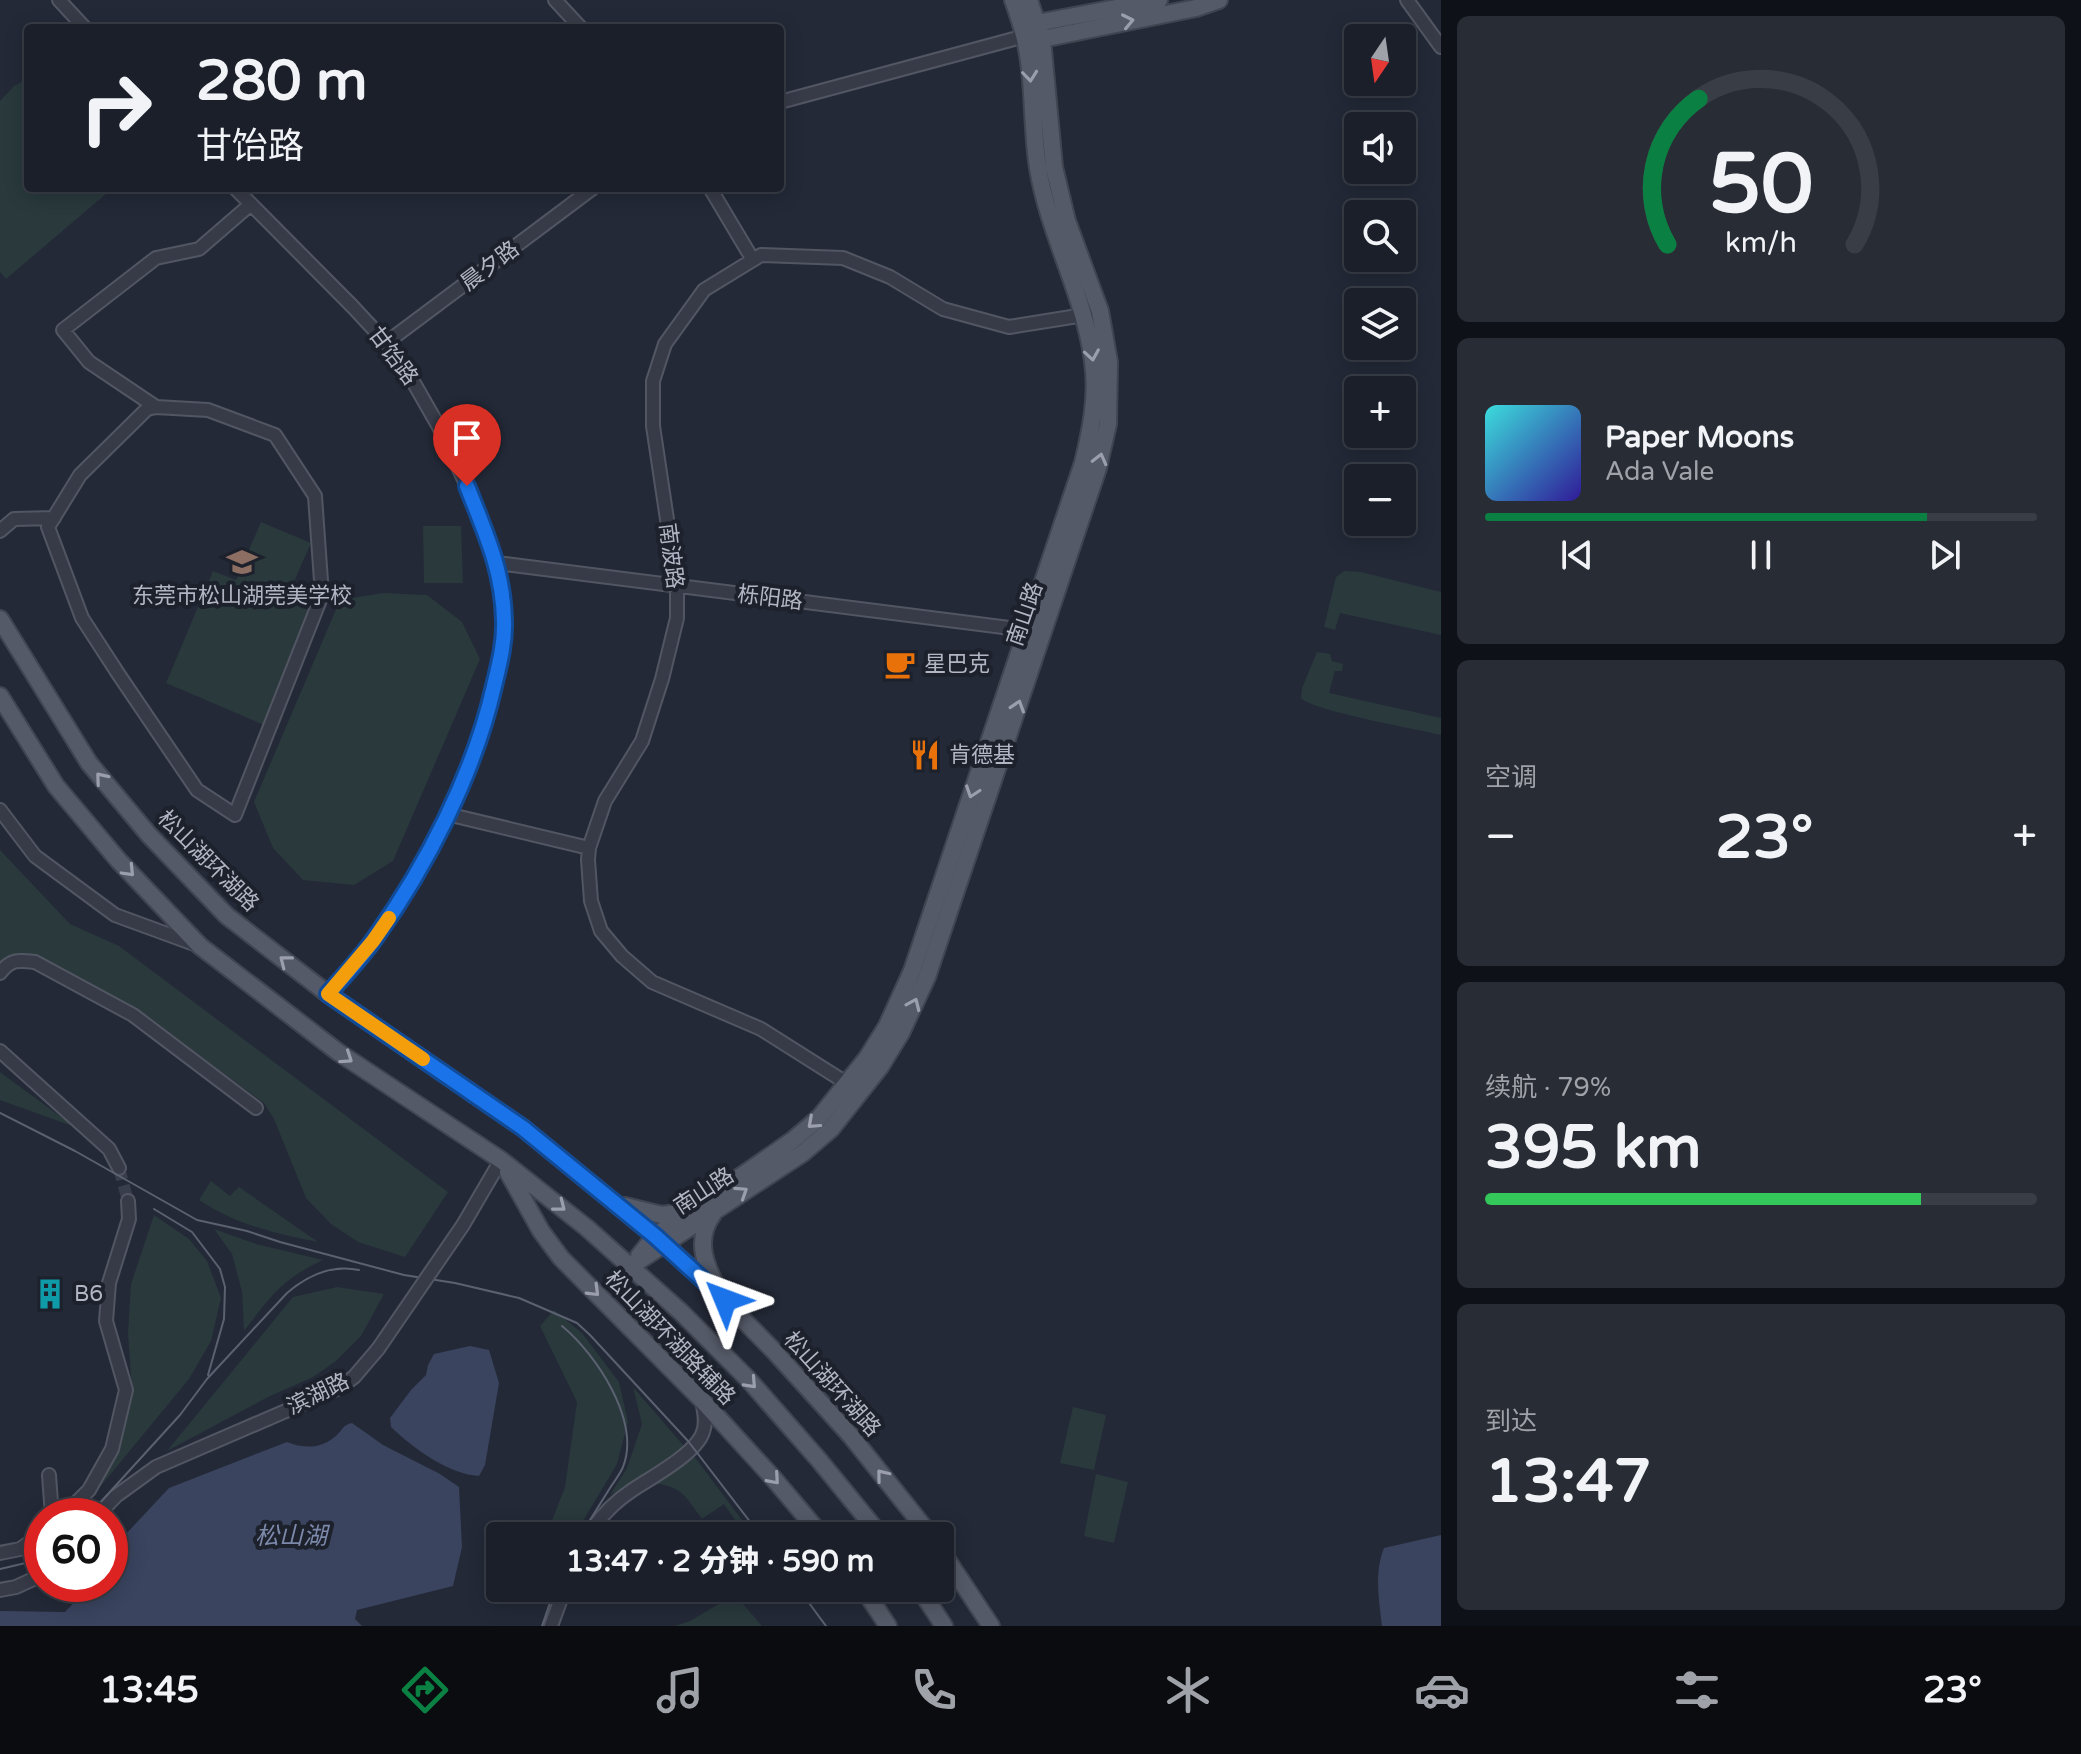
<!DOCTYPE html>
<html lang="zh">
<meta charset="utf-8">
<style>
body{margin:0;font-family:"Varela Round","Noto Sans SC",sans-serif;background:#272c35;color:#f1f3f6;height:100vh;display:flex;flex-direction:column;font-size:30px;white-space:nowrap}
*{box-sizing:border-box;margin:0}
p{font-size:26px;color:#9fa2a8}
.icon{flex:none;width:44px;height:44px;fill:none;stroke:currentColor;stroke-width:2;stroke-linecap:round;stroke-linejoin:round}
.map{position:relative;flex:1;overflow:hidden}
.panel{display:flex;flex-direction:column;gap:16px;padding:16px;background:#0e1117;width:640px}
.panel>*{flex:none}
.top-card{position:absolute;left:24px;top:24px;width:760px;height:168px;border-radius:8px;box-shadow:0 4px 20px #0003,0 0 0 2px #383d46;background:#1a1f29;color:#f1f3f6;overflow:hidden}
.needle{width:52px;rotate:193deg}
.controls{position:absolute;left:1344px;top:24px;display:grid;gap:16px}
.controls a{display:grid;place-items:center;width:72px;height:72px;border-radius:8px;background:#1a1f29;box-shadow:0 4px 20px #0003,0 0 0 2px #383d46;font-size:40px}
.speed{position:absolute;left:24px;top:1498px;display:flex;gap:16px;font-size:40px;font-weight:700;text-align:center}
.speed>*{display:grid;place-content:center;width:104px;height:104px;border-radius:50%;background:#1a1f29;box-shadow:0 4px 20px #0003,0 0 0 2px #383d46;line-height:1}
.speed .limit{border:12px solid #d22;background:#fff;color:#111}
.pin{position:absolute;display:grid;place-items:center;width:68px;height:68px;color:#fff;margin:-82px -34px;border-radius:50% 50% 50% 0;rotate:-45deg;box-shadow:0 0 8px #0007}
.pin .icon{rotate:45deg}
.me{position:absolute;width:88px;margin:-44px;rotate:314deg;stroke-linejoin:round;filter:drop-shadow(0 0 6px #0008)}
.turn{display:flex;align-items:center;gap:28px;height:168px;padding:0 40px;font-size:36px}
.turn .icon{width:104px;height:104px;stroke-width:2.5}
.turn b{display:block;font-size:56px;line-height:68px}
.big{font-size:60px;font-weight:800;line-height:1.1}
.panel .tile{flex:1;display:flex;flex-direction:column;justify-content:center;gap:12px;min-width:0;padding:0 28px;border-radius:12px;background:#272c35}
.panel .dial{align-items:center;gap:0}
.dial svg{height:208px;overflow:visible;fill:none;stroke:#383d46;stroke-width:7;stroke-linecap:round;text-anchor:middle}
.dial text{fill:#f1f3f6;stroke:none}
.song{display:flex;align-items:center;gap:24px}
.cover{width:96px;height:96px;border-radius:12px;background:linear-gradient(135deg,hsl(180 70% 55%),hsl(250 70% 35%))}
.played{height:8px;border-radius:4px;background:linear-gradient(90deg,#0b8043 80%,#383d46 80%)}
.keys{display:flex;justify-content:space-around;direction:ltr}
.heat{display:flex;justify-content:space-between;align-items:center;font-size:44px;direction:ltr}
.charge{height:12px;border-radius:6px;background:linear-gradient(90deg,#34c759 79%,#383d46 0)}
.trip{position:absolute;left:486px;top:1522px;width:468px;height:80px;border-radius:8px;background:#1a1f29;box-shadow:0 4px 20px #0003,0 0 0 2px #383d46;font-weight:800;line-height:80px;text-align:center}
.tabs{display:flex;height:128px;justify-content:space-around;align-items:center;background:#0a0c10;color:#9fa2a8}
.tabs .icon{width:56px;height:56px}
.tabs .active{color:#0b8043}
.tabs b{font-size:36px;color:#f1f3f6}
main{display:flex;flex:1;min-height:0}
.map>svg:first-child{display:block}
.green{fill:#29393c}
.water{fill:#3a445f}
.lines{fill:none;stroke-linecap:round;stroke-linejoin:round}
.minor-tunnel{stroke:#383e4c;stroke-width:12;stroke-dasharray:12 6;stroke-linecap:butt}
.minor-casing{stroke:#525663;stroke-width:16}
.major-casing{stroke:#404551;stroke-width:20}
.minor{stroke:#373b48;stroke-width:12}
.major{stroke:#555a68;stroke-width:16}
.tram{stroke:#5b6170;stroke-width:2}
.minor-bridge-casing{stroke:#525663;stroke-width:16;stroke-linecap:butt}
.minor-bridge{stroke:#373b48;stroke-width:12}
.oneway{stroke:#9b9fad}
.route-casing{stroke:#114b97;stroke-width:20}
.route{stroke:#1a73e8;stroke-width:14}
.slow{stroke:#f59e0b;stroke-width:14}
.labels{text-anchor:middle;dominant-baseline:central;stroke-width:8;stroke-linejoin:round;paint-order:stroke}
.street-label{font-size:22px;fill:#b2b6c4;stroke:#1c212c}
.poi-label{font-size:22px;fill:#b2b6c4;stroke:#1c212c;text-anchor:start}
.water-label{font-size:24px;font-style:italic;fill:#7c89aa;stroke:#1c212c}
</style>
<main>
<div class="map">
<svg width="1441" height="1626" viewBox="0 0 1441 1626">
<rect width="100%" height="100%" fill="#232937"/>
<path class="green" d="M 28,78 L 28,188 L 113,188 L 6,279 L 0,272 L 0,101 L 14,86 Z
M 261,522 L 311,543 L 286,600 L 312,612 L 264,725 L 166,683 L 213,571 L 236,580 Z
M 423,526 L 461,526 L 463,583 L 424,583 Z
M 1344,571 L 1361,572 L 1441,592 L 1441,635 L 1340,613 L 1335,630 L 1324,627 L 1336,577 Z
M 383,593 L 427,595 L 462,622 L 480,659 L 393,861 L 354,885 L 303,880 L 273,848 L 254,802 L 340,600 Z
M 1317,652 L 1330,654 L 1332,661 L 1343,664 L 1342,671 L 1335,671 L 1329,693 L 1441,718 L 1441,735 C 1417,729 1313,711 1301,698 L 1302,688 Z
M 0,850 L 70,924 L 119,946 L 448,1192 L 405,1257 L 358,1242 L 331,1224 L 306,1198 L 274,1119 L 264,1103 L 137,1010 L 37,956 C 24,954 9,953 0,964 Z
M 0,1072 L 8,1078 L 75,1127 L 0,1100 Z
M 211,1181 L 230,1196 L 239,1187 L 318,1242 C 277,1234 234,1224 199,1200 Z
M 154,1215 L 189,1239 L 207,1261 L 221,1298 L 211,1341 L 189,1379 L 95,1493 L 116,1451 L 132,1390 L 128,1333 L 131,1284 Z
M 214,1229 L 256,1244 L 323,1260 C 282,1279 271,1296 244,1331 L 242,1292 L 232,1254 Z
M 337,1287 L 384,1294 L 361,1336 L 336,1361 L 313,1377 L 268,1397 L 167,1451 L 293,1297 Z
M 554,1310 L 582,1333 L 619,1382 L 628,1422 L 617,1464 L 574,1536 L 546,1536 L 565,1487 L 577,1402 L 540,1326 Z
M 633,1387 L 684,1446 L 638,1480 L 610,1495 L 627,1468 L 642,1424 Z
M 1073,1407 L 1106,1415 L 1094,1470 L 1060,1463 Z
M 694,1456 L 754,1536 L 746,1536 L 724,1504 L 702,1519 C 685,1496 683,1487 653,1483 Z
M 1096,1474 L 1128,1482 L 1114,1543 L 1084,1536 Z
M 734,1599 L 743,1604 L 762,1626 L 674,1626 L 690,1621 L 724,1601 Z"/>
<path class="water" d="M 470,1346 L 489,1350 L 499,1383 L 485,1465 L 479,1476 C 448,1474 413,1448 391,1427 L 390,1418 L 411,1390 L 426,1375 L 428,1365 L 434,1354 Z
M 352,1423 L 383,1445 L 440,1474 L 459,1487 L 462,1547 L 453,1586 L 357,1610 L 355,1619 L 362,1626 L 0,1626 L 0,1611 L 65,1612 L 92,1584 L 110,1584 L 110,1551 L 169,1488 L 287,1442 C 305,1449 322,1449 337,1435 C 343,1429 343,1425 352,1423 Z
M 1441,1535 L 1441,1626 L 1382,1626 C 1379,1600 1374,1573 1384,1548 Z"/>
<g class="lines">
<path class="minor-tunnel" d="M 119,1168 L 128,1201"/>
<g class="minor-casing">
<path id="minor" d="M 59,0 L 85,28
M 555,0 L 581,28
M 1407,0 L 1441,47
M 780,102 L 1025,36
M 235,188 L 353,307 L 391,348 L 411,378 L 439,427 L 467,486 L 497,563 L 502,595 L 504,620 L 500,664 L 483,728 L 471,761 L 432,845 L 405,893 L 373,941 L 328,994
M 710,188 L 753,260
M 386,343 L 593,188
M 156,407 L 208,410 L 275,435 L 315,496 L 322,595 L 235,815 L 197,790 L 119,675 L 82,618 L 48,527 L 80,475 L 147,409 Z
M 156,407 L 89,362 L 63,330 L 156,258 L 199,249 L 251,204
M 0,531 L 14,519 L 54,518
M 497,563 L 1034,631
M 0,810 L 35,856 L 115,915 L 197,945
M 447,814 L 589,848
M 0,973 C 11,959 18,960 35,962 L 133,1015 L 256,1108
M 0,1051 L 109,1149 L 119,1168
M 848,1084 L 761,1029 L 652,982 L 622,956 L 601,931 L 591,901 L 588,860 L 589,848 L 605,801 L 642,741 L 662,679 L 677,618 L 677,586 L 653,426 L 653,381 L 665,344 L 704,290 L 761,255 L 843,258 L 890,277 L 943,309 L 1009,327 L 1084,315
M 463,1225 L 501,1160
M 49,1475 L 52,1516
M 63,1516 L 89,1490 L 112,1449 L 126,1390 L 106,1321 L 109,1283 L 129,1219 L 128,1201
M 97,1516 L 116,1496 L 156,1467 L 339,1388 L 354,1377 L 378,1349
M 588,1536 C 599,1518 613,1503 631,1491 C 650,1478 696,1454 703,1432 C 707,1422 704,1411 702,1401
M 0,1553 L 20,1549 L 42,1534
M 0,1590 L 16,1587 L 42,1575
M 551,1626 L 565,1588"/>
</g>
<g class="major-casing">
<path id="major" d="M 1031,29 L 1037,23 L 1159,0
M 1034,37 L 1042,39 L 1196,8 L 1219,0
M 0,619 L 89,763 L 149,835 L 227,916 L 328,994 L 523,1128 L 655,1236 L 706,1282 L 775,1352 L 851,1436 L 931,1536
M 0,696 L 56,786 L 119,861 L 200,946 L 338,1052 L 501,1160 L 587,1228 L 681,1312 L 748,1379 L 819,1460 L 881,1536
M 508,1172 L 541,1231 L 561,1258 L 702,1400 L 774,1479 L 822,1536
M 625,1206 L 662,1215 L 684,1212
M 713,1214 C 696,1237 703,1261 716,1285
M 639,1256 L 655,1236 L 793,1140 L 819,1118 L 867,1058 L 887,1026 L 912,971 L 1083,463 C 1091,430 1098,396 1093,361 C 1084,294 1049,235 1038,168 C 1031,124 1035,78 1024,35 C 1021,23 1017,11 1013,0
M 631,1266 L 803,1153 L 831,1129 L 880,1067 L 901,1033 L 927,977 L 1098,468 L 1108,424 L 1109,362 L 1100,311 L 1067,221 L 1054,167 L 1042,39 L 1029,0
M 940,1549 L 991,1626
M 863,1588 L 888,1626
M 919,1588 L 944,1626"/>
</g>
<use href="#minor" class="minor"/>
<use href="#major" class="major"/>
<path class="tram" d="M 0,1113 L 75,1151 L 197,1220 L 247,1231 L 280,1242 L 404,1275 L 455,1283 L 519,1298 L 577,1323 L 590,1335 L 688,1441 L 761,1536
M 154,1209 L 192,1232 L 220,1269 L 225,1287 L 224,1319 L 208,1375
M 562,1326 C 596,1354 641,1421 623,1467 C 620,1474 614,1482 610,1488 C 600,1504 590,1520 580,1536
M 88,1516 L 180,1415 L 207,1379 L 287,1293 C 307,1276 332,1264 359,1270
M 0,1569 L 34,1561 L 42,1556
M 798,1588 L 826,1626
M 542,1626 L 555,1588"/>
<g class="minor-bridge-casing">
<path id="minor-bridge" d="M 378,1349 L 463,1225"/>
</g>
<use href="#minor-bridge" class="minor-bridge"/>
</g>
<defs><path id="oneway-chevron" d="M-2-3.5L2.5 0L-2 3.5" fill="none" stroke-width="1.6" stroke-linecap="round" stroke-linejoin="round" transform="scale(2)"/></defs>
<g class="oneway">
<use href="#oneway-chevron" transform="translate(1128 21) rotate(-12)"/>
<use href="#oneway-chevron" transform="translate(1030 76) rotate(84)"/>
<use href="#oneway-chevron" transform="translate(1092 355) rotate(81)"/>
<use href="#oneway-chevron" transform="translate(1100 459) rotate(-76)"/>
<use href="#oneway-chevron" transform="translate(1018 706) rotate(-72)"/>
<use href="#oneway-chevron" transform="translate(101 778) rotate(-130)"/>
<use href="#oneway-chevron" transform="translate(972 792) rotate(109)"/>
<use href="#oneway-chevron" transform="translate(129 871) rotate(46)"/>
<use href="#oneway-chevron" transform="translate(285 961) rotate(-142)"/>
<use href="#oneway-chevron" transform="translate(914 1004) rotate(-66)"/>
<use href="#oneway-chevron" transform="translate(347 1058) rotate(34)"/>
<use href="#oneway-chevron" transform="translate(813 1123) rotate(138)"/>
<use href="#oneway-chevron" transform="translate(742 1192) rotate(-33)"/>
<use href="#oneway-chevron" transform="translate(560 1206) rotate(38)"/>
<use href="#oneway-chevron" transform="translate(594 1291) rotate(45)"/>
<use href="#oneway-chevron" transform="translate(751 1383) rotate(47)"/>
<use href="#oneway-chevron" transform="translate(882 1475) rotate(-129)"/>
<use href="#oneway-chevron" transform="translate(774 1479) rotate(49)"/>
</g>
<g class="lines">
<g class="route-casing">
<path id="route" d="M 467,486 C 485,532 503,570 504,620 C 505,643 499,665 494,686 C 474,774 427,865 375,938 C 361,958 344,976 328,994 L 523,1128 L 655,1236 L 725,1300"/>
</g>
<use href="#route" class="route"/>
<path class="slow" d="M 389,918 L 373,941 L 328,994 L 423,1059"/>
</g>
<defs>
<g id="school-bare" transform="scale(2.4)"><path d="M0-5L7-2L0 1L-7-2ZM-4 1L0 2.5L4 1V4Q0 6-4 4Z" fill="#8d6e63" stroke="#1c212c" stroke-width="2.5" paint-order="stroke"/></g>
<g id="cafe-bare" transform="scale(2.4)"><path d="M-5.5-4.5H6V0H3Q3 3.5 0 3.5H-2.5Q-5.5 3.5-5.5 0ZM3-3.2v2h1.7v-2ZM-6 4.5H4V6H-6Z" fill="#e8710a" stroke="#1c212c" stroke-width="2.5" paint-order="stroke"/></g>
<g id="restaurant-bare" transform="scale(2.4)"><path d="M-5-6h1v4h1v-4h1v4h1v-4h1v5L-1.5 .5V6h-2V.5L-5-1ZM5-6V6H3V1.5H1.5Q1.5-4 5-6Z" fill="#e8710a" stroke="#1c212c" stroke-width="2.5" paint-order="stroke"/></g>
<g id="building-bare" transform="scale(2.4)"><path d="M-4-6H4V6H1V3H-1V6H-4ZM-2.5-4.3h1.7v1.8h-1.7ZM.8-4.3h1.7v1.8H.8ZM-2.5-1h1.7V.8h-1.7ZM.8-1h1.7V.8H.8Z" fill="#0f9aa8" stroke="#1c212c" stroke-width="2.5" paint-order="stroke"/></g>
</defs>
<g fill-rule="evenodd">
<use href="#school-bare" x="242" y="562"/>
<use href="#cafe-bare" x="900" y="664"/>
<use href="#restaurant-bare" x="925" y="755"/>
<use href="#building-bare" x="50" y="1294"/>
</g>
<g class="labels">
<g class="street-label">
<text transform="translate(490 266) rotate(-37)">晨夕路</text>
<text transform="translate(393 356) rotate(53)">甘饴路</text>
<text transform="translate(671 556) rotate(83)">南波路</text>
<text transform="translate(770 598) rotate(7)">栎阳路</text>
<text transform="translate(1025 614) rotate(-71)">南山路</text>
<text transform="translate(208 861) rotate(45)">松山湖环湖路</text>
<text transform="translate(704 1191) rotate(-33)">南山路</text>
<text transform="translate(670 1338) rotate(46)">松山湖环湖路辅路</text>
<text transform="translate(832 1384) rotate(48)">松山湖环湖路</text>
<text transform="translate(318 1394) rotate(-26)">滨湖路</text>
</g>
<g class="poi-label">
<text x="242" y="596" text-anchor="middle">东莞市松山湖莞美学校</text>
<text x="924" y="664">星巴克</text>
<text x="949" y="755">肯德基</text>
<text x="74" y="1294">B6</text>
</g>
<g class="water-label">
<text x="291" y="1536">松山湖</text>
</g>
</g>
</svg>
<div class="controls">
<a><svg class="needle" viewBox="-14 -14 28 28"><path d="M0-13l5 13h-10z" fill="#e53935"/><path d="M0 13l5-13h-10z" fill="#9fa2a8"/></svg></a>
<a><svg class="icon" aria-label="sound" viewBox="0 0 24 24"><path d="M4 9h4l5-4v14l-5-4H4zM17 9q2 3 0 6"/></svg></a>
<a><svg class="icon" aria-label="search" viewBox="0 0 24 24"><circle cx="10" cy="10" r="6"/><path d="M15 15l6 6"/></svg></a>
<a><svg class="icon" aria-label="layers" viewBox="0 0 24 24"><path d="M12 4l9 5-9 5-9-5zM3 14l9 5 9-5"/></svg></a>
<a>+</a>
<a>−</a>
</div>
<div class="speed"><div class="limit">60</div></div>
<div class="pin" style="left:467px;top:486px;background:#d93025"><svg class="icon" aria-label="arrive" viewBox="0 0 24 24"><path d="M6 21V4h12l-3 4 3 4H6"/></svg></div>
<svg class="me" style="left:725px;top:1300px" viewBox="-20 -20 40 40"><path d="M0-17L14 15 0 8-14 15z" fill="#1a73e8" stroke="#fff" stroke-width="4"/></svg>
<div class="trip">13:47 · 2 分钟 · 590 m</div>
<div class="top-card">
<div class="turn"><svg class="icon" aria-label="right" viewBox="0 0 24 24"><path d="M7 20v-9h11M14 6l5 5-5 5"/></svg><div><b>280 m</b>甘饴路</div></div>
</div>
</div>
<section class="panel">
<div class="tile dial"><svg viewBox="0 0 100 80">
<path d="M14 69A42 42 0 1 1 86 69"/>
<path d="M14 69A42 42 0 0 1 26 13" stroke="#0b8043"/>
<text x="50" y="56" font-size="32" font-weight="700">50</text>
<text x="50" y="72" font-size="11">km/h</text>
</svg></div>
<div class="tile">
<div class="song"><i class="cover"></i><div><b>Paper Moons</b><p>Ada Vale</p></div></div>
<div class="played"></div>
<div class="keys"><svg class="icon" aria-label="previous" viewBox="0 0 24 24"><path d="M18 5L8 12l10 7zM5 5v14"/></svg><svg class="icon" aria-label="pause" viewBox="0 0 24 24"><path d="M8 5v14M16 5v14"/></svg><svg class="icon" aria-label="next" viewBox="0 0 24 24"><path d="M6 5l10 7-10 7zM19 5v14"/></svg></div>
</div>
<div class="tile"><p>空调</p>
<div class="heat"><a>−</a><b class="big">23°</b><a>+</a></div>
</div>
<div class="tile"><p>续航 · 79%</p><b class="big">395 km</b><div class="charge"></div></div>
<div class="tile"><p>到达</p><b class="big">13:47</b></div>
</section>
</main>
<nav class="tabs">
<b>13:45</b>
<svg class="icon active" aria-label="directions" viewBox="0 0 24 24"><path d="M12 3l9 9-9 9-9-9zM9 14v-3h6M13 9l2 2-2 2"/></svg>
<svg class="icon" aria-label="music" viewBox="0 0 24 24"><path d="M9 18V5l10-2v13"/><circle cx="6" cy="18" r="3"/><circle cx="16" cy="16" r="3"/></svg>
<svg class="icon" aria-label="phone" viewBox="0 0 24 24"><path d="M5 4h4l2 5-3 2q2 4 5 5l2-3 5 2v4C11 20 4 13 5 4z"/></svg>
<svg class="icon" aria-label="climate" viewBox="0 0 24 24"><path d="M12 3v18M4 7l16 10M4 17L20 7"/></svg>
<svg class="icon" aria-label="car" viewBox="0 0 24 24"><path d="M5 17H2v-5l4-1 3-4h7l3 4 3 1v5h-3M9 17h6M6 11h13"/><circle cx="7" cy="17" r="2"/><circle cx="17" cy="17" r="2"/></svg>
<svg class="icon" aria-label="filters" viewBox="0 0 24 24"><path d="M4 7h16M4 17h16"/><circle cx="9" cy="7" r="2"/><circle cx="15" cy="17" r="2"/></svg>
<b>23°</b>
</nav>
